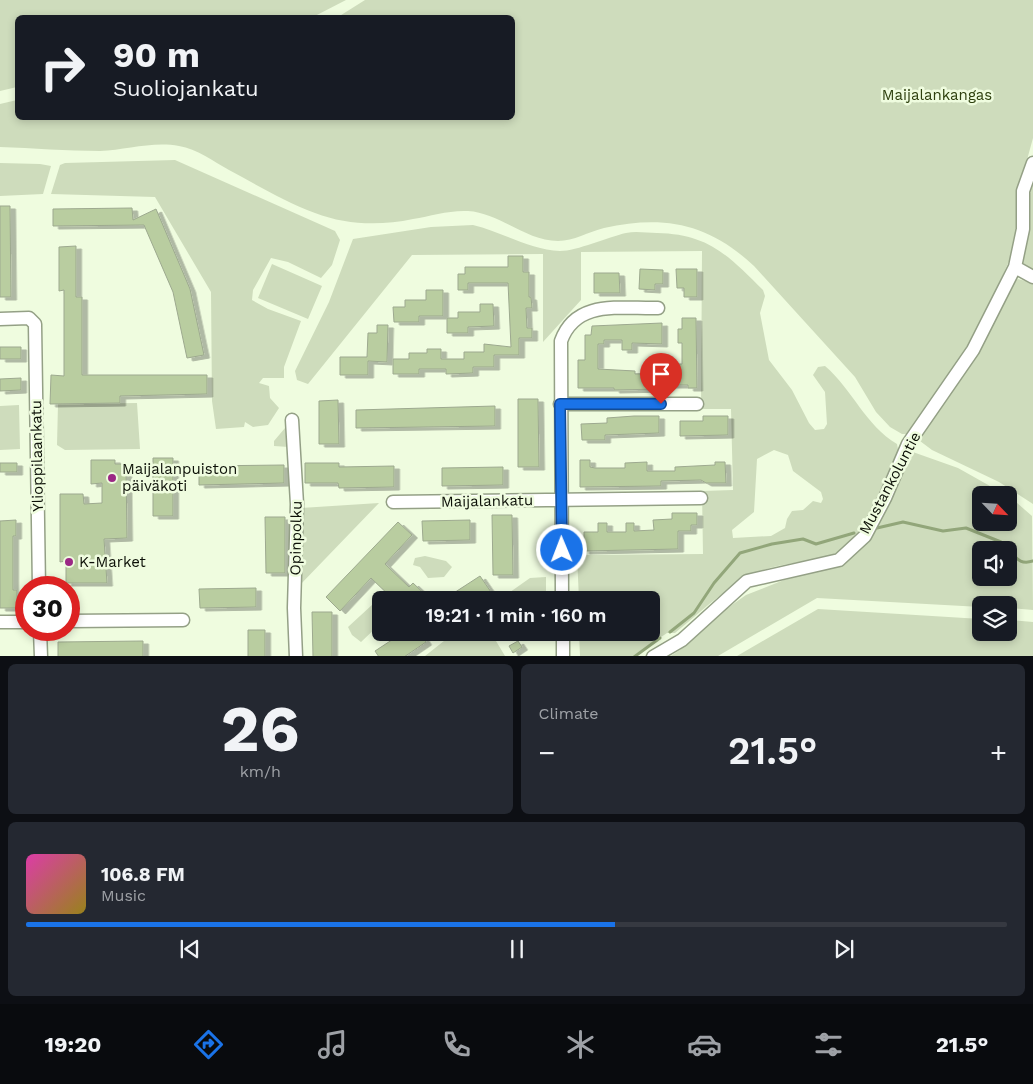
<!DOCTYPE html>
<meta charset="utf-8">
<style>
body{margin:0;font-family:"Work Sans",sans-serif;background:#242831;color:#f1f3f6;height:100vh;display:flex;flex-direction:column;font-size:19px;white-space:nowrap}
*{box-sizing:border-box;margin:0}
p{font-size:16px;color:#9ea1a6}
.icon{flex:none;width:28px;height:28px;fill:none;stroke:currentColor;stroke-width:2;stroke-linecap:round;stroke-linejoin:round}
.map{position:relative;height:656px;overflow:hidden}
.details{display:flex;flex-direction:column;gap:8px;padding:8px;background:#0d0f14;flex:1}
.details>*{flex:none}
.banner{position:absolute;left:15px;top:15px;width:500px;height:105px;border-radius:8px;box-shadow:0 2px 8px #0003;background:#171b24;color:#f1f3f6;overflow:hidden}
.needle{width:32px;rotate:115deg}
.fabs{position:absolute;left:972px;top:486px;display:grid;gap:10px}
.fabs a{display:grid;place-items:center;width:45px;height:45px;border-radius:8px;background:#171b24;box-shadow:0 2px 8px #0003;font-size:25px}
.speed{position:absolute;left:15px;top:576px;display:flex;gap:10px;font-size:25px;font-weight:700;text-align:center}
.speed>*{display:grid;place-content:center;width:65px;height:65px;border-radius:50%;background:#171b24;box-shadow:0 2px 8px #0003;line-height:1}
.speed .limit{border:8px solid #d22;background:#fff;color:#111}
.pin{position:absolute;display:grid;place-items:center;width:42px;height:42px;color:#fff;margin:-51px -21px;border-radius:50% 50% 50% 0;rotate:-45deg;box-shadow:0 0 5px #0007}
.pin .icon{rotate:45deg}
.me{position:absolute;width:55px;margin:-28px;rotate:359deg;stroke-linejoin:round;filter:drop-shadow(0 0 4px #0008)}
.turn{display:flex;align-items:center;gap:18px;height:105px;padding:0 15px;font-size:22px}
.turn .icon{width:65px;height:65px;stroke-width:2.5}
.turn b{display:block;font-size:35px;line-height:42px}
.big{font-size:38px;font-weight:600;line-height:1.1}
.details .card{flex:1;display:flex;flex-direction:column;justify-content:center;gap:8px;min-width:0;padding:0 18px;border-radius:8px;background:#242831}
.details .dial{align-items:center;gap:0}
.dial b{font-size:65px;line-height:1}
.song{display:flex;align-items:center;gap:15px}
.cover{width:60px;height:60px;border-radius:8px;background:linear-gradient(135deg,hsl(320 70% 55%),hsl(50 70% 35%))}
.played{height:5px;border-radius:2px;background:linear-gradient(90deg,#1a73e8 60%,#363941 60%)}
.keys{display:flex;justify-content:space-around;direction:ltr}
.heat{display:flex;justify-content:space-between;align-items:center;font-size:28px;direction:ltr}
.details .tiles{flex:1;display:grid;gap:8px;grid-template-columns:1fr 1fr}
.card:last-child{grid-column:span 2}
.trip{position:absolute;left:372px;top:591px;width:288px;height:50px;border-radius:8px;background:#171b24;box-shadow:0 2px 8px #0003;font-weight:600;line-height:50px;text-align:center}
.menu{display:flex;height:80px;justify-content:space-around;align-items:center;background:#090b0e;color:#9ea1a6}
.menu .icon{width:35px;height:35px}
.menu .on{color:#1a73e8}
.menu b{font-size:22px;color:#f1f3f6}
.map>svg:first-child{display:block}
.green{fill:#cedcbc;fill-rule:evenodd}
.lines{fill:none;stroke-linecap:round;stroke-linejoin:round}
.stream{stroke:#92a67a;stroke-width:3}
.building{fill:#b9cda0;stroke:#9da98f;filter:url(#shadow)}
.minor-casing{stroke:#94a086;stroke-width:15}
.minor{stroke:#fff;stroke-width:12}
.route-casing{stroke:#114b97;stroke-width:12}
.route{stroke:#1a73e8;stroke-width:9}
.poi-dot{fill:#9b2885;stroke:#effcdf;stroke-width:2}
.labels{text-anchor:middle;dominant-baseline:central;stroke-width:5;stroke-linejoin:round;paint-order:stroke}
.park-label{font-size:15px;fill:#2d3f0d;stroke:#effcdf}
.street-label{font-size:15px;fill:#0c1007;stroke:#effcdf}
.poi-label{font-size:15px;fill:#0c1007;stroke:#effcdf;text-anchor:start}
</style>
<div class="map">
<svg width="1033" height="657" viewBox="0 0 1033 657">
<defs>
<filter id="shadow"><feDropShadow dx="5.5" dy="3" stdDeviation="0" flood-color="#0004"/></filter>
</defs>
<rect width="100%" height="100%" fill="#effcdf"/>
<path class="green" d="M 0,0 L 346,0 L 313,17 L 18,18 L 17,87 L 0,91 Z
M 365,0 L 1033,0 L 1033,138 L 1019,189 L 1016,237 L 1010,259 L 970,347 L 920,421 L 907,434 L 902,434 L 890,427 L 876,412 L 855,377 L 754,266 C 708,223 664,215 604,228 C 588,232 574,241 558,241 C 526,241 500,213 468,211 C 449,210 431,216 413,219 C 380,226 346,225 315,213 C 285,202 257,185 229,170 C 213,161 197,149 179,146 C 153,141 126,150 100,151 C 67,151 33,148 0,147 L 0,104 L 17,100 L 18,118 L 512,118 L 512,18 L 338,17 Z
M 175,160 L 335,231 L 340,240 L 332,265 L 321,278 L 288,262 L 271,258 L 253,290 L 252,300 L 268,309 L 301,321 L 284,367 L 284,378 L 263,378 L 259,383 L 269,386 L 270,398 L 279,408 L 268,425 L 253,427 L 245,422 L 244,427 L 216,429 L 212,401 L 211,292 L 155,197 L 51,194 L 60,165 L 65,163 Z
M 0,163 L 40,164 L 51,166 L 43,194 L 0,196 Z
M 1033,171 L 1033,272 L 1022,262 L 1025,197 Z
M 473,225 C 502,232 530,250 560,251 C 577,251 608,237 626,233 C 636,231 647,233 657,233 C 708,234 728,255 763,290 L 765,296 L 760,313 L 769,360 L 792,390 L 809,423 L 815,430 L 824,429 L 827,424 L 825,392 L 813,375 L 818,367 L 825,366 C 853,390 865,425 897,444 L 899,454 C 884,489 868,544 826,557 C 804,563 779,563 758,572 C 727,586 702,611 675,633 L 667,633 L 633,656 L 580,656 L 579,633 L 651,632 L 651,600 L 579,600 L 577,555 L 703,554 L 702,491 L 733,490 L 731,409 L 701,409 L 702,251 L 581,252 L 581,300 L 543,342 L 543,254 L 412,255 L 308,384 L 297,380 L 295,371 L 329,302 L 353,239 L 431,227 ZM 774,450 L 788,455 L 793,471 L 821,492 L 823,499 L 821,503 L 813,501 L 803,510 L 792,511 L 787,519 L 785,528 L 771,536 L 733,538 L 732,530 L 754,512 L 757,459 Z
M 272,264 L 322,286 L 308,319 L 258,298 Z
M 1018,279 L 1033,283 L 1033,504 L 999,482 L 932,450 L 920,441 L 920,436 L 1013,282 Z
M 137,403 L 140,449 L 65,450 L 57,445 L 58,404 Z
M 19,405 L 20,449 L 0,450 L 0,406 Z
M 285,428 L 289,447 L 274,446 L 274,441 Z
M 910,451 L 958,468 L 1006,495 L 981,495 L 981,522 L 1009,522 L 1009,496 L 1032,516 L 1033,610 L 1009,608 L 1009,605 L 981,605 L 981,607 L 817,598 L 718,656 L 669,657 L 680,650 L 712,619 L 746,595 L 784,580 L 838,566 L 860,549 ZM 981,550 L 1009,550 L 1009,578 L 981,578 Z
M 379,503 L 299,586 L 301,508 Z
M 425,556 L 446,561 L 452,567 L 444,577 L 428,578 L 420,567 L 413,565 L 415,558 Z
M 546,577 L 546,600 L 499,600 L 530,578 Z
M 373,604 L 381,610 L 381,623 L 361,642 L 352,635 L 348,627 Z
M 818,609 L 981,619 L 981,632 L 1009,632 L 1009,620 L 1033,622 L 1033,656 L 737,656 Z
M 454,633 L 508,633 L 496,641 L 505,656 L 425,656 Z"/>
<g class="lines">
<path class="stream" d="M 877,528 L 903,522 L 943,531 L 966,528 L 1001,542 L 1008,550
M 1009,551 C 1017,559 1021,565 1033,561
M 670,632 L 694,613 L 714,583 L 740,553 L 772,544 L 803,539 L 816,544 L 854,533
M 634,657 L 660,638"/>
</g>
<path class="building" d="M 0,206 L 10,206 L 11,297 L 0,297 Z
M 132,208 L 133,220 L 156,209 L 190,289 L 204,355 L 187,358 L 173,292 L 144,225 L 53,226 L 53,209 Z
M 76,246 L 76,297 L 82,297 L 82,375 L 207,375 L 207,394 L 120,396 L 120,403 L 50,404 L 51,375 L 64,376 L 64,290 L 59,291 L 59,247 Z
M 508,256 L 523,256 L 523,272 L 529,272 L 529,297 L 531,297 L 532,308 L 526,308 L 527,328 L 532,328 L 532,338 L 519,338 L 519,355 L 494,355 L 494,367 L 473,367 L 473,373 L 446,374 L 446,369 L 419,369 L 419,374 L 393,374 L 393,359 L 409,359 L 409,353 L 427,353 L 427,349 L 441,349 L 441,359 L 464,359 L 464,352 L 484,352 L 484,344 L 511,347 L 508,283 L 468,283 L 468,290 L 458,290 L 458,274 L 465,274 L 465,267 L 508,267 Z
M 640,269 L 663,270 L 663,284 L 655,284 L 655,290 L 639,289 Z
M 676,269 L 697,269 L 697,297 L 684,297 L 684,288 L 677,288 Z
M 594,273 L 619,273 L 620,293 L 594,293 Z
M 426,290 L 443,290 L 443,316 L 419,316 L 419,322 L 394,322 L 393,307 L 405,307 L 405,300 L 426,300 Z
M 480,304 L 493,304 L 494,326 L 468,327 L 468,333 L 447,333 L 447,318 L 458,318 L 458,312 L 480,312 Z
M 682,318 L 696,318 L 697,388 L 688,388 L 688,385 L 662,385 L 662,389 L 614,390 L 614,388 L 578,388 L 578,360 L 585,360 L 585,335 L 591,335 L 592,326 L 662,323 L 662,344 L 632,343 L 632,350 L 622,350 L 622,340 L 604,340 L 604,344 L 598,344 L 598,369 L 635,371 L 635,374 L 669,373 L 669,364 L 682,364 L 682,343 L 678,343 L 678,329 L 682,329 Z
M 377,325 L 388,325 L 387,362 L 368,361 L 368,375 L 340,375 L 340,357 L 367,357 L 368,333 L 377,333 Z
M 0,347 L 21,347 L 21,359 L 0,359 Z
M 21,378 L 21,390 L 0,391 L 0,379 Z
M 518,399 L 538,399 L 539,467 L 518,467 Z
M 338,400 L 339,444 L 319,444 L 319,401 Z
M 495,406 L 495,426 L 356,428 L 356,410 Z
M 634,416 L 659,416 L 659,433 L 605,435 L 605,440 L 582,440 L 581,424 L 607,423 L 607,418 Z
M 703,416 L 728,416 L 728,435 L 680,436 L 680,421 L 703,421 Z
M 153,458 L 173,458 L 173,516 L 153,516 Z
M 91,460 L 115,460 L 115,464 L 126,464 L 127,538 L 104,539 L 107,583 L 66,583 L 66,561 L 60,562 L 60,494 L 83,494 L 84,504 L 102,503 L 102,483 L 91,484 Z
M 580,460 L 590,460 L 590,467 L 595,468 L 625,468 L 625,463 L 647,462 L 647,471 L 675,471 L 675,467 L 715,465 L 715,462 L 725,462 L 726,483 L 706,483 L 701,480 L 661,481 L 661,486 L 580,487 Z
M 0,463 L 17,463 L 17,472 L 0,472 Z
M 305,463 L 339,463 L 339,467 L 394,466 L 394,487 L 339,488 L 338,483 L 305,483 Z
M 284,465 L 284,483 L 199,485 L 199,466 Z
M 503,467 L 503,485 L 442,486 L 442,468 Z
M 672,513 L 697,513 L 697,525 L 691,525 L 691,531 L 678,531 L 678,549 L 584,551 L 584,532 L 598,532 L 598,523 L 607,523 L 607,532 L 626,532 L 626,523 L 634,523 L 634,531 L 654,530 L 653,520 L 672,519 Z
M 492,515 L 512,515 L 513,575 L 493,575 Z
M 265,517 L 285,517 L 285,573 L 266,573 Z
M 16,520 L 16,536 L 13,536 L 13,590 L 17,590 L 17,608 L 0,608 L 0,521 Z
M 470,520 L 470,540 L 423,541 L 422,521 Z
M 398,522 L 412,535 L 385,564 L 409,587 L 413,583 L 431,600 L 394,600 L 371,578 L 340,611 L 326,597 Z
M 480,576 L 491,592 L 478,600 L 443,600 Z
M 256,588 L 256,607 L 200,608 L 199,589 Z
M 312,612 L 332,612 L 332,657 L 313,657 Z
M 248,630 L 265,630 L 265,657 L 248,657 Z
M 404,632 L 420,632 L 426,642 L 404,657 L 379,657 L 375,651 Z
M 143,641 L 143,657 L 58,657 L 58,642 Z
M 518,641 L 522,647 L 513,653 L 509,646 Z"/>
<g class="lines">
<g class="minor-casing">
<path id="minor" d="M 1015,267 L 1033,277
M 0,319 L 29,318 L 35,324 L 39,588
M 560,404 L 697,404
M 292,420 L 297,504 L 294,608 L 296,657
M 393,502 L 701,498
M 562,600 L 561,341 C 576,299 620,309 658,308
M 69,621 L 183,620
M 0,622 L 26,622
M 40,630 L 41,657
M 563,632 L 563,657
M 653,657 L 682,640 L 747,581 L 839,560 L 865,536 L 885,498 L 908,444 L 973,350 L 1015,267 L 1023,229 L 1023,191 L 1033,163"/>
</g>
<use href="#minor" class="minor"/>
</g>
<g class="lines">
<g class="route-casing">
<path id="route" d="M 562,550 L 560,404 L 661,404"/>
</g>
<use href="#route" class="route"/>
</g>
<g class="poi-dot">
<circle cx="112" cy="478" r="5"/>
<circle cx="69" cy="562" r="5"/>
</g>
<g class="labels">
<g class="park-label">
<text x="937" y="95">Maijalankangas</text>
</g>
<g class="street-label">
<text transform="translate(37 456) rotate(-91)">Ylioppilaankatu</text>
<text transform="translate(890 483) rotate(-62)">Mustankoluntie</text>
<text transform="translate(487 501) rotate(-1)">Maijalankatu</text>
<text transform="translate(296 538) rotate(-89)">Opinpolku</text>
</g>
<g class="poi-label">
<text x="122" y="469">Maijalanpuiston<tspan x="122" dy="17">päiväkoti</tspan></text>
<text x="79" y="562">K-Market</text>
</g>
</g>
</svg>
<div class="fabs">
<a><svg class="needle" viewBox="-14 -14 28 28"><path d="M0-13l5 13h-10z" fill="#e53935"/><path d="M0 13l5-13h-10z" fill="#9ea1a6"/></svg></a>
<a><svg class="icon" aria-label="sound" viewBox="0 0 24 24"><path d="M4 9h4l5-4v14l-5-4H4zM17 9q2 3 0 6"/></svg></a>
<a><svg class="icon" aria-label="layers" viewBox="0 0 24 24"><path d="M12 4l9 5-9 5-9-5zM3 14l9 5 9-5"/></svg></a>
</div>
<div class="speed"><div class="limit">30</div></div>
<div class="pin" style="left:661px;top:404px;background:#d93025"><svg class="icon" aria-label="arrive" viewBox="0 0 24 24"><path d="M6 21V4h12l-3 4 3 4H6"/></svg></div>
<svg class="me" style="left:562px;top:550px" viewBox="-20 -20 40 40"><circle r="17" fill="#1a73e8" stroke="#fff" stroke-width="3"/><path d="M0-11L8 9 0 5-8 9z" fill="#fff"/></svg>
<div class="trip">19:21 · 1 min · 160 m</div>
<div class="banner">
<div class="turn"><svg class="icon" aria-label="right" viewBox="0 0 24 24"><path d="M7 20v-9h11M14 6l5 5-5 5"/></svg><div><b>90 m</b>Suoliojankatu</div></div>
</div>
</div>
<section class="details">
<div class="tiles">
<div class="card dial"><b>26</b><p>km/h</p></div>
<div class="card"><p>Climate</p>
<div class="heat"><a>−</a><b class="big">21.5°</b><a>+</a></div>
</div>
<div class="card">
<div class="song"><i class="cover"></i><div><b>106.8 FM</b><p>Music</p></div></div>
<div class="played"></div>
<div class="keys"><svg class="icon" aria-label="previous" viewBox="0 0 24 24"><path d="M18 5L8 12l10 7zM5 5v14"/></svg><svg class="icon" aria-label="pause" viewBox="0 0 24 24"><path d="M8 5v14M16 5v14"/></svg><svg class="icon" aria-label="next" viewBox="0 0 24 24"><path d="M6 5l10 7-10 7zM19 5v14"/></svg></div>
</div>
</div>
</section>
<nav class="menu">
<b>19:20</b>
<svg class="icon on" aria-label="directions" viewBox="0 0 24 24"><path d="M12 3l9 9-9 9-9-9zM9 14v-3h6M13 9l2 2-2 2"/></svg>
<svg class="icon" aria-label="music" viewBox="0 0 24 24"><path d="M9 18V5l10-2v13"/><circle cx="6" cy="18" r="3"/><circle cx="16" cy="16" r="3"/></svg>
<svg class="icon" aria-label="phone" viewBox="0 0 24 24"><path d="M5 4h4l2 5-3 2q2 4 5 5l2-3 5 2v4C11 20 4 13 5 4z"/></svg>
<svg class="icon" aria-label="climate" viewBox="0 0 24 24"><path d="M12 3v18M4 7l16 10M4 17L20 7"/></svg>
<svg class="icon" aria-label="car" viewBox="0 0 24 24"><path d="M5 17H2v-5l4-1 3-4h7l3 4 3 1v5h-3M9 17h6M6 11h13"/><circle cx="7" cy="17" r="2"/><circle cx="17" cy="17" r="2"/></svg>
<svg class="icon" aria-label="filters" viewBox="0 0 24 24"><path d="M4 7h16M4 17h16"/><circle cx="9" cy="7" r="2"/><circle cx="15" cy="17" r="2"/></svg>
<b>21.5°</b>
</nav>
